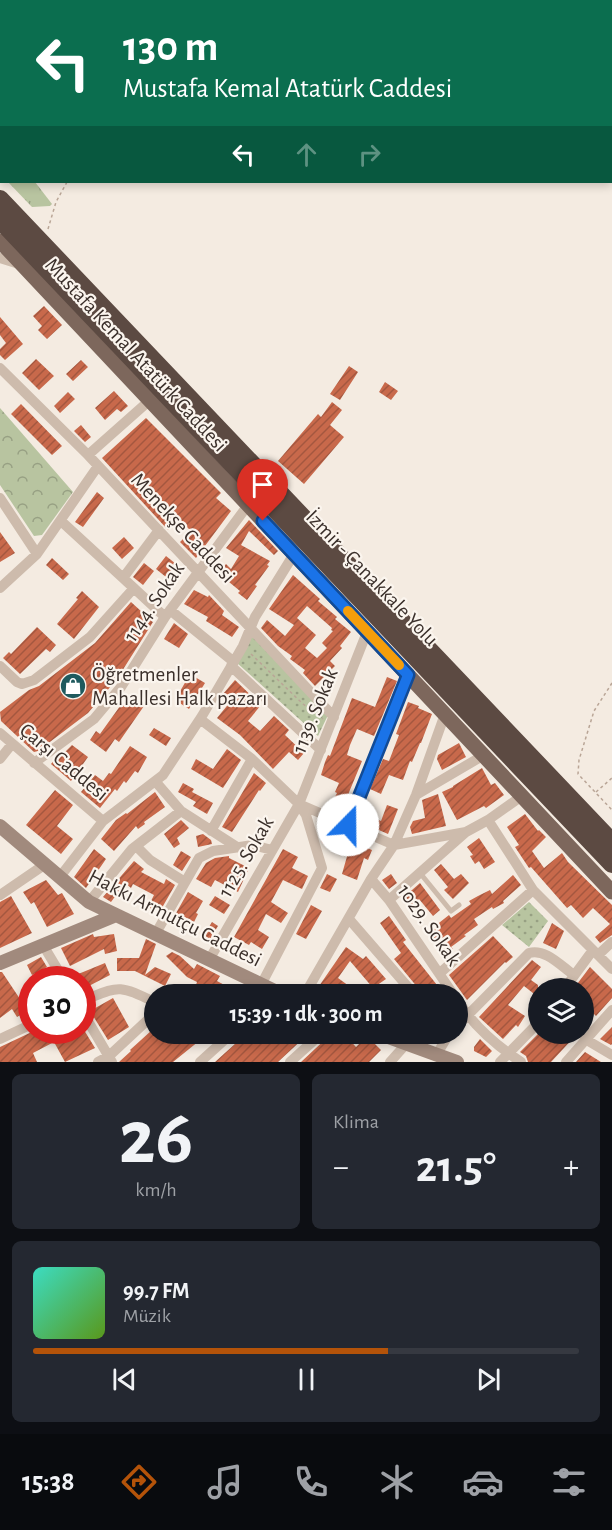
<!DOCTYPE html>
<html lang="tr">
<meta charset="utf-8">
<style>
body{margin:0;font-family:"Alegreya Sans",sans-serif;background:#242831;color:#f1f3f6;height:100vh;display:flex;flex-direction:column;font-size:22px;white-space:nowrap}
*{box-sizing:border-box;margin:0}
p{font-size:20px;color:#9ea1a6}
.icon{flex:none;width:33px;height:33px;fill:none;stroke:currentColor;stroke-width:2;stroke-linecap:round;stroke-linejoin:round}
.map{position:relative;height:1062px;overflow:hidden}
.panel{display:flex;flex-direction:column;gap:12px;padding:12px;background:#0d0f14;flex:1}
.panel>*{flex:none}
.guide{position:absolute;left:0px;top:0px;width:612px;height:183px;box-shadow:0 3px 9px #0003;background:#0b6e4f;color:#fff;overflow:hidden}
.tools{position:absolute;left:528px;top:978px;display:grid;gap:12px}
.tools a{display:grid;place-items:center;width:66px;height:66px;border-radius:50%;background:#171b24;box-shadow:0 3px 9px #0003;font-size:30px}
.speed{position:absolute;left:18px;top:966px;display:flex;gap:12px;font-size:30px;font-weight:700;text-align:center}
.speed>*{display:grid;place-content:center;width:78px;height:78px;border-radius:50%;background:#171b24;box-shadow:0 3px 9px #0003;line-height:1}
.speed .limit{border:9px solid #d22;background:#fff;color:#111}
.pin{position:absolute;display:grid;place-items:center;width:51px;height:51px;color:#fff;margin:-62px -26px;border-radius:50% 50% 50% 0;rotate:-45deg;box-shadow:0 0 6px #0007}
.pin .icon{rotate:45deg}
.me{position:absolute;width:66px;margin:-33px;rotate:22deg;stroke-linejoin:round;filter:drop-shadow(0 0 4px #0008)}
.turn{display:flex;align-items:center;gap:21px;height:126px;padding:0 24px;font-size:27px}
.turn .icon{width:78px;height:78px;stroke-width:2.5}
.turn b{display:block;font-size:42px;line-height:51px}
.lanes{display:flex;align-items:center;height:57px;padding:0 24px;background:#0003;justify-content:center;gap:30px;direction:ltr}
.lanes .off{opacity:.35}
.big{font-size:45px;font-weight:600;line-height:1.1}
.panel .tile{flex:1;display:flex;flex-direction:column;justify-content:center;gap:9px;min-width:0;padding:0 21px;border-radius:9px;background:#242831}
.panel .dial{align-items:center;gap:0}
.dial b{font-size:78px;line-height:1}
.song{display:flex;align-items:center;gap:18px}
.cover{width:72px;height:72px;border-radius:9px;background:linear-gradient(135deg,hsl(170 70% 55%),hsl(90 70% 35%))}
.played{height:6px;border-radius:3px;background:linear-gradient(90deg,#b45309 65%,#363941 65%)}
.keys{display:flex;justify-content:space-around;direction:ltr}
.heat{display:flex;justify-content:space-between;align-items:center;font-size:33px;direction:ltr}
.panel .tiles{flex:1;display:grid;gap:12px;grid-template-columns:1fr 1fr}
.tile:last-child{grid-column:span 2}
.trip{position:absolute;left:144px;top:984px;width:324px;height:60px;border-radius:30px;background:#171b24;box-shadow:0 3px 9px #0003;font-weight:600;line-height:60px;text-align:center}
.dock{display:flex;height:96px;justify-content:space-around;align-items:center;background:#090b0e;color:#9ea1a6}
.dock .icon{width:42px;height:42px}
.dock .active{color:#b45309}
.dock b{font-size:27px;color:#f1f3f6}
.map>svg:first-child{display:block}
.grass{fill:url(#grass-tufts)}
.forest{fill:url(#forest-crowns)}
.park{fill:url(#park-dots)}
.building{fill:url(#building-hatch);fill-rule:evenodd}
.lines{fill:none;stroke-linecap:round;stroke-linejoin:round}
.path{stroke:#b9a596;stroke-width:1.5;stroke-dasharray:3 3;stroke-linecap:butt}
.lane{stroke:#cdbbac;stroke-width:5}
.street{stroke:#cdbbac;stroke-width:10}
.secondary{stroke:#a18a7d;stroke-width:14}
.primary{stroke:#7d675c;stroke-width:15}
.highway{stroke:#5c4a42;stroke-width:18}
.route-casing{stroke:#114b97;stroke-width:15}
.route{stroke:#1a73e8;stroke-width:10}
.slow{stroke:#f59e0b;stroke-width:10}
.labels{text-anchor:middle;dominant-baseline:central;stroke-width:4.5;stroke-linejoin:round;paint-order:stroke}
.street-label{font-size:21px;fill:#3b302b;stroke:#fbf5ee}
.poi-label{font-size:21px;fill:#3b302b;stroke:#fbf5ee;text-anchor:start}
</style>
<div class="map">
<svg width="612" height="1062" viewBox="0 0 612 1062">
<defs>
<pattern id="grass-tufts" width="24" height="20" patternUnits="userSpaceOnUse" patternTransform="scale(1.5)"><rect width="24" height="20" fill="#b8c4a0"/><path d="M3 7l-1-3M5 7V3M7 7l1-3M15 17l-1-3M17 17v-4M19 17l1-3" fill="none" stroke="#97a083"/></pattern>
<pattern id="forest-crowns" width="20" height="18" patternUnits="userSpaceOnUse" patternTransform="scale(1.5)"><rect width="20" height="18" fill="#b8c4a0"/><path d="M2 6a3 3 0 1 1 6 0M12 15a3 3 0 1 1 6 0" fill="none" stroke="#97a083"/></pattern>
<pattern id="park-dots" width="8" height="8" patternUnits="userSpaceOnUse" patternTransform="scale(1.5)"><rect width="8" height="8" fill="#b8c4a0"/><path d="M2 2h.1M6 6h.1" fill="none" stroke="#97a083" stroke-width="1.8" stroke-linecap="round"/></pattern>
<pattern id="building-hatch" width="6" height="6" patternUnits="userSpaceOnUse" patternTransform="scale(1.5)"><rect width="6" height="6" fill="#c8694b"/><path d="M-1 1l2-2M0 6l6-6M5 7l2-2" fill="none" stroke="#a4573f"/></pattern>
</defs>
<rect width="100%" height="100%" fill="#f4ebe1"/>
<path class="grass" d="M 8,182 L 35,182 L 52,204 L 50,206 L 32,207 Z"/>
<path class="forest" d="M 0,408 L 73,492 L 42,535 L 34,536 L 0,485 Z"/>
<path class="park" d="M 252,636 L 328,715 L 318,736 L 236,662 Z
M 529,902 L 548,921 L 529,947 L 502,925 Z"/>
<path class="building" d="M 44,306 L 62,325 L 47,339 L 38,330 L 42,326 L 33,316 Z
M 0,317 L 23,344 L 5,360 L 0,355 L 0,349 L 6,343 L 0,335 Z
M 36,359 L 54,376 L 39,390 L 22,373 Z
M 81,360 L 88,367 L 73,381 L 66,374 Z
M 349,366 L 358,372 L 340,400 L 330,394 Z
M 385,382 L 398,391 L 391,400 L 379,392 Z
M 114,391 L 128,406 L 121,412 L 117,409 L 105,420 L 95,408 Z
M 68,392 L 75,399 L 60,413 L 54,406 Z
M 332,402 L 342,410 L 330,425 L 344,437 L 304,484 L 278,461 L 318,414 L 321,417 Z
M 21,404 L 62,446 L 52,455 L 11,414 Z
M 146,418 L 221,493 L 216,498 L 231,511 L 196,558 L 180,542 L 191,531 L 179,519 L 168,530 L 102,458 Z
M 81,425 L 91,437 L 85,442 L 74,431 Z
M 97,492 L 104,498 L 83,527 L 75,522 Z
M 249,520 L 278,551 L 274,555 L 249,531 L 241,545 L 270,561 L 267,565 L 269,566 L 255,585 L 257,586 L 247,600 L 238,593 L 240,591 L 218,573 L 226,564 L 231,569 L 239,556 L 226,548 Z
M 0,532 L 15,553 L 0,562 Z
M 124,537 L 134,548 L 122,559 L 112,548 Z
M 166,556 L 176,564 L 166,577 L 156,569 Z
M 52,558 L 69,574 L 63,580 L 46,565 Z
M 144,563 L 154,571 L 143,585 L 133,577 Z
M 293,575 L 320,599 L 318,601 L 337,617 L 335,619 L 351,632 L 340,646 L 342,648 L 330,661 L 335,666 L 315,686 L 303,673 L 305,670 L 290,659 L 292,656 L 278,646 L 261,628 L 267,620 L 285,636 L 294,625 L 269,609 ZM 307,606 L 332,628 L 331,630 L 333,631 L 322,643 L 327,648 L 317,658 L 305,648 L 316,635 L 297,618 Z
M 194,590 L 208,597 L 209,595 L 224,611 L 222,615 L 239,627 L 232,637 L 206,621 L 208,617 L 184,604 Z
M 82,591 L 99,607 L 74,639 L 57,624 L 78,599 L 76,598 Z
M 131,602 L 153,622 L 117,679 L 88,713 L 38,751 L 34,752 L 1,721 L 0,712 L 29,690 L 39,686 L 95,643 Z
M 174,623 L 188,634 L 179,648 L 164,639 Z
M 37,627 L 56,645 L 50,652 L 46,649 L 20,674 L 3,658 L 9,652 L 11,654 Z
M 190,674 L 205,683 L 189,709 L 175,700 Z
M 387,677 L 397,681 L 374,736 L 357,729 L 350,745 L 347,755 L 362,761 L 340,814 L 329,809 L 337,793 L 335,792 L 339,783 L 321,775 L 325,762 L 328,755 L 330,756 L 352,698 L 375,707 Z
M 235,680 L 261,705 L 248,721 L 260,731 L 274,716 L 289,730 L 285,735 L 304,753 L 298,760 L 289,752 L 273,769 L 240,735 L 217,718 L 231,701 L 223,694 Z
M 128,695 L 144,706 L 119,742 L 115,739 L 106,752 L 90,740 L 96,731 L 100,734 Z
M 408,702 L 419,706 L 418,708 L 432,714 L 421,743 L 420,743 L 412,762 L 410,761 L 403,780 L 389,775 L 381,794 L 370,789 L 383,759 L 389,761 L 399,735 L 396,734 Z
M 154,728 L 171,738 L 166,746 L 149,735 Z
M 459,743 L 466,757 L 442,770 L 437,759 L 438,755 Z
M 72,745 L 88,757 L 71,781 L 51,764 L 60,753 L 62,755 Z
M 130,746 L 147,757 L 138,773 L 135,771 L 126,783 L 124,781 L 117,791 L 115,789 L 100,808 L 81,792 L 95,775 L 103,781 L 109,773 L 111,774 Z
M 227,749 L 241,760 L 223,788 L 191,769 L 196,759 L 213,769 Z
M 482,768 L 491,785 L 495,783 L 504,795 L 486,808 L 484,806 L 457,820 L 442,792 L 453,787 L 453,786 Z
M 254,773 L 266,783 L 260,791 L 259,790 L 232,832 L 222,827 Z
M 183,783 L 194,789 L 192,792 L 213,803 L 207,814 L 193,806 L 196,802 L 178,792 Z
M 55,790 L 73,805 L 57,826 L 73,839 L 61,854 L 26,825 Z
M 155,792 L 165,807 L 144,822 L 145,824 L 138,829 L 136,826 L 114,851 L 101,839 L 116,820 L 126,813 L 127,814 Z
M 438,794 L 446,826 L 412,834 L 410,827 L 413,821 L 425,818 L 422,800 Z
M 387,805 L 398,809 L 388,834 L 358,821 L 362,813 L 381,821 Z
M 525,814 L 538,831 L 539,830 L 546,837 L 532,851 L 544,868 L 562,853 L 568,862 L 612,905 L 612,935 L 600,943 L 595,937 L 610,924 L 593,908 L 583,918 L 571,905 L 567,908 L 531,867 L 529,868 L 515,847 L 519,845 L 507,827 Z
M 181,820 L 189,828 L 177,838 L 180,844 L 174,848 L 164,834 Z
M 324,831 L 372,850 L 368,860 L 364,858 L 357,880 L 342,874 L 348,853 L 322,843 L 321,839 Z
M 203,834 L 211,840 L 212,844 L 198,847 L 196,836 Z
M 479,838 L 495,862 L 484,869 L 479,861 L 475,864 L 470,856 L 473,855 L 467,847 Z
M 94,849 L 106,859 L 86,888 L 74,877 Z
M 283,849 L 298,857 L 292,868 L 308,876 L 302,889 L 283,880 L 271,902 L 288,913 L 281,923 L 266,914 L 258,930 L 269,937 L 262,949 L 251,942 L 249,945 L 234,937 Z
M 181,851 L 191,857 L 182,871 L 173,865 Z
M 229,856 L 229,858 L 249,868 L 238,892 L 215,880 L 211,887 L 196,879 L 206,863 L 215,858 Z
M 134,861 L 144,869 L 141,872 L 164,884 L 166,879 L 175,885 L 159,913 L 148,907 L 154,895 L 133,884 L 131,888 L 125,883 L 111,902 L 103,897 Z
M 441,864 L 454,879 L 461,874 L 469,883 L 453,899 L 444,890 L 448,887 L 434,870 Z
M 327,874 L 337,879 L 330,892 L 320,888 Z
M 391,874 L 397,883 L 389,889 L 382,880 Z
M 513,875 L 521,885 L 503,901 L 504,903 L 493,909 L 492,907 L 474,919 L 478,925 L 464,935 L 466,936 L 451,947 L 453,949 L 445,955 L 432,938 L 435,936 L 430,930 L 449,915 L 451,918 L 471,904 L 469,901 L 478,896 L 490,890 L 492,894 Z
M 46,880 L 58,895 L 62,893 L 74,914 L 47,927 L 34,902 L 31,904 L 23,892 Z
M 420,883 L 440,910 L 433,916 L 419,899 L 411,906 L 404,897 Z
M 188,892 L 203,901 L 196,913 L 198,914 L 194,922 L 183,916 L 178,926 L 171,922 Z
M 11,896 L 32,933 L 0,948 L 0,902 Z
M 215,896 L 230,905 L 224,914 L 209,905 Z
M 311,905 L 322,911 L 306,939 L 296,934 Z
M 389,916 L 406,940 L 403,942 L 437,985 L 434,987 L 441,994 L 423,994 L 394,959 L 401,953 L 380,923 Z
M 212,922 L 218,926 L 210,939 L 204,935 Z
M 552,923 L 564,931 L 556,949 L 543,943 Z
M 93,934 L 94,937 L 114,934 L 117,951 L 105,954 L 104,949 L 70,966 L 61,948 Z
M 493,936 L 513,957 L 506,963 L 505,962 L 467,1000 L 449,975 Z
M 146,939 L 156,944 L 145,975 L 155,967 L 171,974 L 165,986 L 135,971 L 117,971 L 117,958 L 139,958 Z
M 346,947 L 363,959 L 366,956 L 386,979 L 373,988 L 350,961 L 338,978 L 360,994 L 337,994 L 330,989 L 326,994 L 317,989 Z
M 172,952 L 180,956 L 194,969 L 197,964 L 220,976 L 217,981 L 241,994 L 219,994 L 206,987 L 203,991 L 209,994 L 190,994 L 194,987 L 202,991 L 196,985 L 197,982 L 187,977 L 166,956 Z
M 41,957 L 47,967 L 32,975 L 27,965 Z
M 532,960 L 541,967 L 531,980 L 538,985 L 538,997 L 524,986 L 508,1005 L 525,1016 L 518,1027 L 516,1025 L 503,1039 L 479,1017 Z
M 105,963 L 110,975 L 85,988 L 82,980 L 71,980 L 71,977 Z
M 590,967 L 612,989 L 612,998 L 596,1016 L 594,1014 L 584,1025 L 584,988 L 574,988 Z
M 0,972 L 2,972 L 20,999 L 32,992 L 32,1008 L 17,1017 L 12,1009 L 0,1018 Z
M 113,998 L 129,1027 L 108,1040 L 90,1011 Z
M 612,1027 L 612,1044 L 611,1045 L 600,1039 Z
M 36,1030 L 59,1030 L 65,1041 L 84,1030 L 95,1048 L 65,1062 L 54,1042 L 33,1053 L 37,1062 L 0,1062 L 0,1047 Z
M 152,1030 L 154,1034 L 188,1034 L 199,1041 L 173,1062 L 119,1062 L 131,1051 L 130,1050 Z
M 246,1034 L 268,1034 L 276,1043 L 287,1034 L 308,1034 L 278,1062 L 215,1062 Z
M 331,1034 L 344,1034 L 356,1047 L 367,1036 L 381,1050 L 369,1062 L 301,1062 Z
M 538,1034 L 577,1034 L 551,1062 L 528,1062 L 526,1056 L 520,1052 Z
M 480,1039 L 492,1051 L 486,1057 L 474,1051 L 474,1047 Z
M 585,1052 L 601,1062 L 576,1062 Z"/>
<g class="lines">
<path class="path" d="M 61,0 L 61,2
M 164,2 L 165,0
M 48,229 L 56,202 L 67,182
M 251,654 L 303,704 L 323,719
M 612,683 L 594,711 L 579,760 L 578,774 L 612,810
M 596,792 L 612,778"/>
<path class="lane" d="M 420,873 L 451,911 L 459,905"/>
<path class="street" d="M 0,258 L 19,264
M 0,368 L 88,455 L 334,717
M 88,455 L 150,400
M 0,498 L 37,554
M 61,521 L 123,578
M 159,530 L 123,578 L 165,617
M 0,588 L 37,554 L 98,466
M 170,610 L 234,662
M 0,666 L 17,682 L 22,684 L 34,680 L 90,637 L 134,588
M 231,666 L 321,750
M 200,719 L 252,759 L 299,804 L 394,845 L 416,795 L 445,714
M 0,733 L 103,821
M 0,759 L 12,744
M 34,763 L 94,719 L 121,687 L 165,617 L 248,505
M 155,781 L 181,811 L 237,847
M 416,795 L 484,755
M 488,820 L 533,890 L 612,969
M 348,825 L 408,675
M 211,831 L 252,759
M 136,846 L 150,860 L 185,882
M 59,878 L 103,821 L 163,775 L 202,716 L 243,646 L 255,617 L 294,554
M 371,879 L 389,900 L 453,994
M 0,895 L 44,865
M 389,900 L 466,832
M 89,902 L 132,849 L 181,811
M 349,919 L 414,994
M 156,933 L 199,858 L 213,851 L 253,845 L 272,850
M 43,945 L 64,980
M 598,955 L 612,942
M 209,960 L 299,804 L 367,632
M 440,973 L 533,890
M 261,985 L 322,868 L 306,815 L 299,805
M 565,988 L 593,950
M 305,994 L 371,879 L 394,845 L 466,832 L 488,820 L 522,796
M 82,1001 C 120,986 117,984 154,1002
M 458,1001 C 473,1025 497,1046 521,1062
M 82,1011 L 112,1062
M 458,1025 L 529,953 C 545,948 561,966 574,975
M 210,1034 L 223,1041
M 0,1039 L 32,1024
M 585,1039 L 612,1055
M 437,1054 L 449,1034
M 98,1062 L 109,1056 L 154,1014
M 200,1062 L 231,1034
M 290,1062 L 321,1034
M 390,1062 L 407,1043
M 500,1062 L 538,1023
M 566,1062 L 612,1010"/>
<path class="secondary" d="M 0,826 L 89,902 L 281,994
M 0,963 L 116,915
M 380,1034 L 457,1062"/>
<path class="primary" d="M 0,241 L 612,892"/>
<path class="highway" d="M 0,199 L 612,842
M 0,220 L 612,864"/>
</g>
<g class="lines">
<g class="route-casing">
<path id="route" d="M 263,521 L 408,675 L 348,825"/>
</g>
<use href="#route" class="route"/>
<path class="slow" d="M 348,611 L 399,665"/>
</g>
<defs>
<g id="shop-disc" transform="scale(1.35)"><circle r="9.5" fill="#1f5a5e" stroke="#fbf5ee"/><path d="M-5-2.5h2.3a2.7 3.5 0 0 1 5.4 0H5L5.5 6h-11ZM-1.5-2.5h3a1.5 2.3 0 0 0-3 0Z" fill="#fff"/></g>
</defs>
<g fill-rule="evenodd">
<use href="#shop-disc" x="73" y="686"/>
</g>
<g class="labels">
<g class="street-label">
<text transform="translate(136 355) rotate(47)">Mustafa Kemal Atatürk Caddesi</text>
<text transform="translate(183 528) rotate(47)">Menekşe Caddesi</text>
<text transform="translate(372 578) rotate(46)">İzmir - Çanakkale Yolu</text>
<text transform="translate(154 602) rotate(-56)">1144. Sokak</text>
<text transform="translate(315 711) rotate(-68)">1139. Sokak</text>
<text transform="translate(64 762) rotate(40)">Çarşı Caddesi</text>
<text transform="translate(246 857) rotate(-60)">1125. Sokak</text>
<text transform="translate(175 918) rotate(27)">Hakkı Armutçu Caddesi</text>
<text transform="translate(429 925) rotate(55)">1029. Sokak</text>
</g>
<g class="poi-label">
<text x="92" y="674">Öğretmenler<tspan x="92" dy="24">Mahallesi Halk pazarı</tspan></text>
</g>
</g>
</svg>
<div class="tools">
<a><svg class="icon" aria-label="layers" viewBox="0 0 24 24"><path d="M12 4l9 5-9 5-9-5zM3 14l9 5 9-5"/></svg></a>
</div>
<div class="speed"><div class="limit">30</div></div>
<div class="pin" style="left:263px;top:521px;background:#d93025"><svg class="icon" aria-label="arrive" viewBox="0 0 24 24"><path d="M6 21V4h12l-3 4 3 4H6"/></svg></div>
<svg class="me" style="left:348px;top:825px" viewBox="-20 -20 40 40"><circle r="19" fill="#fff"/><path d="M0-13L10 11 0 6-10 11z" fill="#1a73e8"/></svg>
<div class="trip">15:39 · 1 dk · 300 m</div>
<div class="guide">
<div class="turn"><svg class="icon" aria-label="left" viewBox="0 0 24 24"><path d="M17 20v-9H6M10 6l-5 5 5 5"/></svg><div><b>130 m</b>Mustafa Kemal Atatürk Caddesi</div></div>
<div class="lanes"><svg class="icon" aria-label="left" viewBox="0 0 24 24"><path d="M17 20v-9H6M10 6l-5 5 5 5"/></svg><svg class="icon off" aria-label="ahead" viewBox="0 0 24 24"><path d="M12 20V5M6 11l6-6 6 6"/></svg><svg class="icon off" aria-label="right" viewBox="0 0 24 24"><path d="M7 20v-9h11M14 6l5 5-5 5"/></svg></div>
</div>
</div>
<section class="panel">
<div class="tiles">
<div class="tile dial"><b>26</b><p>km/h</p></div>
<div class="tile"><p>Klima</p>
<div class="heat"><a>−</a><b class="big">21.5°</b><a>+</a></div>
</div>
<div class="tile">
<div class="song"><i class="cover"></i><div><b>99.7 FM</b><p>Müzik</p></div></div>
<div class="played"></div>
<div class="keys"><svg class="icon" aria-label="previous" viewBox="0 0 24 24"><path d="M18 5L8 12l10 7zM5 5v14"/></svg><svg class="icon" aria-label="pause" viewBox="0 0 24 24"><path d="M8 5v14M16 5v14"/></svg><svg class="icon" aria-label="next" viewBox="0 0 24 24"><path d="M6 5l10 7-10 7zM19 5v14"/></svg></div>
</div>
</div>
</section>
<nav class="dock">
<b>15:38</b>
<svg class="icon active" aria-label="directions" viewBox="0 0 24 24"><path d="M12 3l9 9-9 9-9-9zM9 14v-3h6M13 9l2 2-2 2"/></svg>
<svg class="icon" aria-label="music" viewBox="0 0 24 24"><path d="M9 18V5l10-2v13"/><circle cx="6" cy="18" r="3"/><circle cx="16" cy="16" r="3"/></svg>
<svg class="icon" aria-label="phone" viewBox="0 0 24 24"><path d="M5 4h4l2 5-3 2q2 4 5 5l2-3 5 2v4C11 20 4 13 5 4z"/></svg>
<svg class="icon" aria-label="climate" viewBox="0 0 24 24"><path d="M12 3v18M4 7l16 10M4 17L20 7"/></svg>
<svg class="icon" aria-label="car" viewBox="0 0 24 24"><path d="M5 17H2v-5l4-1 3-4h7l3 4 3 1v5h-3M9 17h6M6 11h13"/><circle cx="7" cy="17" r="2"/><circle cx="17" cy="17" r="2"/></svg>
<svg class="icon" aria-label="filters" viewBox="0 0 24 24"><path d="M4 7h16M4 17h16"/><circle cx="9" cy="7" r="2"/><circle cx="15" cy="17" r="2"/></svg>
</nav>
